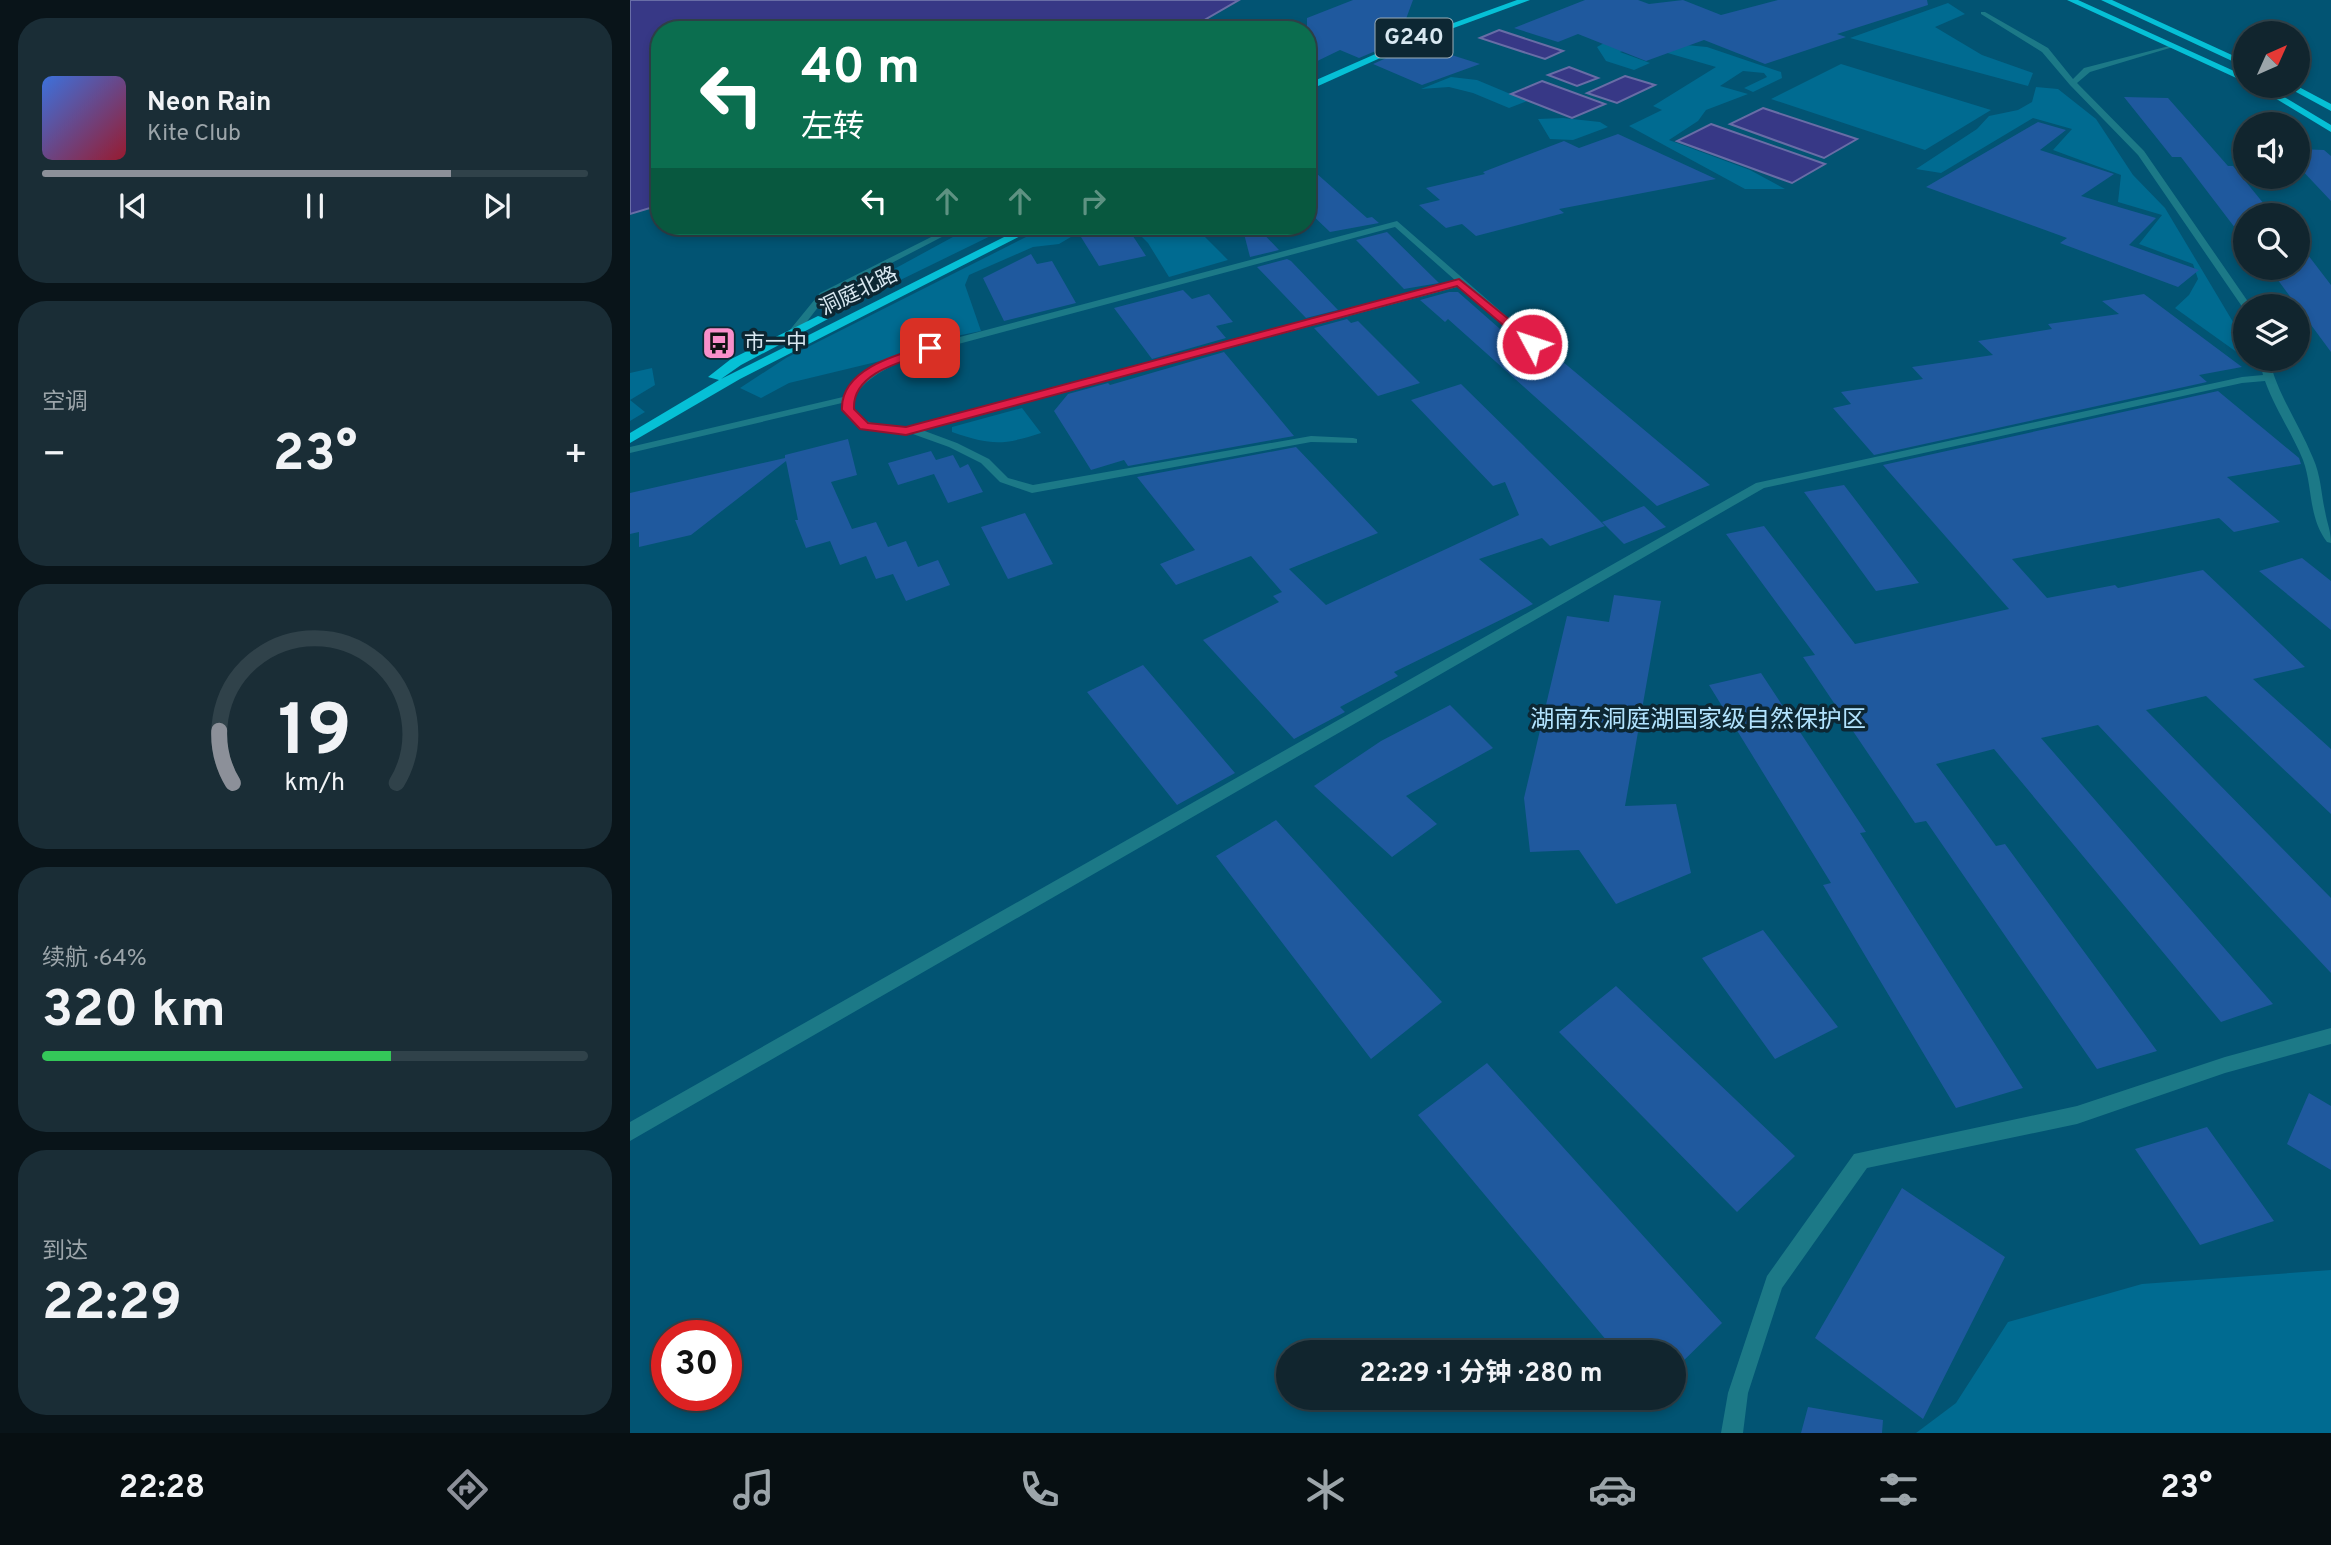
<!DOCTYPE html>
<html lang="zh">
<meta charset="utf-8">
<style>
body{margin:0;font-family:Overpass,"Noto Sans SC",sans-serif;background:#1a2d36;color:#f1f3f6;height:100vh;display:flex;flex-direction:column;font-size:26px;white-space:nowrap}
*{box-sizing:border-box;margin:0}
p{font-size:23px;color:#9ca5aa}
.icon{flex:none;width:38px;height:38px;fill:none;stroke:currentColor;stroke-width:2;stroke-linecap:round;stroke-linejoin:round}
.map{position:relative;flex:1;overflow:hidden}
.panel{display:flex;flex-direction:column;gap:18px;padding:18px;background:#091419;width:630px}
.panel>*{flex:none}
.guide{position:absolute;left:21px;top:21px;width:665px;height:214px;border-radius:28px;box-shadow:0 4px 10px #0003,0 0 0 2px #30424a;background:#0b6e4f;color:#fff;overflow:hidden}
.needle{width:46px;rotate:45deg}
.tools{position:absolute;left:1603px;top:21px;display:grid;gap:14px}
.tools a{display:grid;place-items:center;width:77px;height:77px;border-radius:50%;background:#11252e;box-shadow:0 4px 10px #0003,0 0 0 2px #30424a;font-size:35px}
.speed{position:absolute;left:21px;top:1320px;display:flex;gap:14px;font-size:35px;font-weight:700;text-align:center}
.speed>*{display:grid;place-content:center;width:91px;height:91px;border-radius:50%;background:#11252e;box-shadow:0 4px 10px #0003,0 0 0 2px #30424a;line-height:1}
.speed .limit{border:10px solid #d22;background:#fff;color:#111}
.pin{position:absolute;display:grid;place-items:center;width:60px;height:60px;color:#fff;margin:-30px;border-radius:14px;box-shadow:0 4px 10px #0006}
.me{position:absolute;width:77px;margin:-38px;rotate:310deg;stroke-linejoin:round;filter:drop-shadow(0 0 5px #0008)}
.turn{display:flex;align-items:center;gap:24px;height:147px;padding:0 35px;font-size:32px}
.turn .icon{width:91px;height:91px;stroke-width:2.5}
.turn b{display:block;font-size:49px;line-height:60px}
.lanes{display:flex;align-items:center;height:66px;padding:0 35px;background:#0003;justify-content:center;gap:35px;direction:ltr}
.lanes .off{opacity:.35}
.big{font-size:52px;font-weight:700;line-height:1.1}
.panel .card{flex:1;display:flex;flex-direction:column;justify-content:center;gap:10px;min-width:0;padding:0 24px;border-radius:28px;background:#1a2d36}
.panel .dial{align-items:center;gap:0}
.dial svg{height:182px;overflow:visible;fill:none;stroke:#30424a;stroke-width:7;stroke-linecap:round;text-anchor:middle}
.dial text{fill:#f1f3f6;stroke:none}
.song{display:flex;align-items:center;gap:21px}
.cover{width:84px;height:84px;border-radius:10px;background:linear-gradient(135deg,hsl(220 70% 55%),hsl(350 70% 35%))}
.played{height:7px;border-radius:4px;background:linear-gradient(90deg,#8c9099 75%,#30424a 75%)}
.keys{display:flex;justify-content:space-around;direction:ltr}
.heat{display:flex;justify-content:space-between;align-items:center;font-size:38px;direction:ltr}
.charge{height:10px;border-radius:5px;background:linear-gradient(90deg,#34c759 64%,#30424a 0)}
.trip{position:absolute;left:646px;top:1340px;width:410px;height:70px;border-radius:35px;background:#11252e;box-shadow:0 4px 10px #0003,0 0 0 2px #30424a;font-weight:700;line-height:70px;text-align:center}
.dock{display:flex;height:112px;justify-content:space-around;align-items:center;background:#070f12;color:#9ca5aa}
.dock .icon{width:49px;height:49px}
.dock .selected{color:#8c9099}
.dock b{font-size:32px;color:#f1f3f6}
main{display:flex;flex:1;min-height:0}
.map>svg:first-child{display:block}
.green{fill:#025473;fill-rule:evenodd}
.forest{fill:#006b91}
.water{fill:#373886;stroke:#686da6;stroke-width:2}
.building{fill:#1f599e}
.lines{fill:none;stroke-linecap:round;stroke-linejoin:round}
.street{fill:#1c7987;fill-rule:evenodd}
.primary{fill:#06c0d6;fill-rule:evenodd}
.route{fill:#e11d48;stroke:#92132f;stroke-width:2}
.labels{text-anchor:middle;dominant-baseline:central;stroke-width:7;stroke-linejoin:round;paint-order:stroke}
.far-street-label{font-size:21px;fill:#d9e8f1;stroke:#0d2733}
.far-poi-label{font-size:21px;fill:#d9e8f1;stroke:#0d2733;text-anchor:start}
.shield{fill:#0d2733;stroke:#9caeb8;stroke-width:2}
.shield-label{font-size:23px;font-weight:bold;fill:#d9e8f1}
.park-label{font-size:24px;fill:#b2e3fe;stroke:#0d2733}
</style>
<main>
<section class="panel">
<div class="card">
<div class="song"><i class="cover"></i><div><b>Neon Rain</b><p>Kite Club</p></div></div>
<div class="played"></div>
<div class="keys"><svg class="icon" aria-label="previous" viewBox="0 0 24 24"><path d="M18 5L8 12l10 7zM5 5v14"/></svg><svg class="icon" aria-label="pause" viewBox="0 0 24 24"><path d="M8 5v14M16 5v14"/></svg><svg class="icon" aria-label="next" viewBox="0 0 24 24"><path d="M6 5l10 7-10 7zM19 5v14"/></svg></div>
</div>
<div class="card"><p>空调</p>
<div class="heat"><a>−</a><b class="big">23°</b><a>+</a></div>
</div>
<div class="card dial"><svg viewBox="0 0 100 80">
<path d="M14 69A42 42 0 1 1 86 69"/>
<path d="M14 69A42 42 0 0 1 8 46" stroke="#8c9099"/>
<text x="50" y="56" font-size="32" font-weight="700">19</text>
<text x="50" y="72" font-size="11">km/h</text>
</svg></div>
<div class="card"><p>续航 · 64%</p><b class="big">320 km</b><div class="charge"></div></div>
<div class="card"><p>到达</p><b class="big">22:29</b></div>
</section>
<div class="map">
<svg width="1701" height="1433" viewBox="0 0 1701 1433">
<rect width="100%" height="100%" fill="#17313d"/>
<path class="green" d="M 0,0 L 1701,0 L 1701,1433 L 0,1433 ZM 30,30 L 677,30 L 677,226 L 30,226 ZM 1615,33 L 1668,33 L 1668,86 L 1615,86 ZM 1615,124 L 1668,124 L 1668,177 L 1615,177 ZM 1615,215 L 1668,215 L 1668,268 L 1615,268 ZM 1615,306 L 1668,306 L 1668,359 L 1615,359 ZM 37,1335 L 96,1335 L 96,1395 L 37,1395 ZM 658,1353 L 1043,1353 L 1043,1398 L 658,1398 Z"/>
<path class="forest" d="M 1318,3 L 1335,14 L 1305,27 L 1352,55 L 1403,73 L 1398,86 L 1220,38 Z
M 983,38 L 1077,47 L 1151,72 L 1152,78 L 1123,92 L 1114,88 L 1137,77 L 1134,73 L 1113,71 L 1090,86 L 1118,94 L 1076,110 L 1068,121 L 1039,140 L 1120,170 L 1155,189 L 1115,189 L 999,126 L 1032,110 L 1023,106 L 1086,67 L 1010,45 L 990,52 L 1020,63 L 1004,70 L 976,61 L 967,47 Z
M 1211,64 L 1361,110 L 1295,150 L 1141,99 Z
M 821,77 L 847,80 L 897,101 L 879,108 L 843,93 L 819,87 L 791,89 Z
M 1406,87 L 1428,89 L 1466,119 L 1503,175 L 1535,208 L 1615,342 L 1615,354 L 1608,353 L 1545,308 L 1559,295 L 1568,279 L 1563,264 L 1509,244 L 1532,215 L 1488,202 L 1491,175 L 1423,150 L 1442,129 L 1403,118 L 1311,173 L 1286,169 L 1347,129 L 1359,116 L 1388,110 L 1402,102 Z
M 933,118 L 970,122 L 978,127 L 943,140 L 920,139 L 908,119 Z
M 343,226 L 381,226 L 254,288 L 246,284 L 255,274 Z
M 418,226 L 472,226 L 446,234 L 429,244 L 403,247 L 339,275 L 335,285 L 351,331 L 292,343 L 271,356 L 159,383 L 131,398 L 110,388 L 156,358 Z
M 501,226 L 564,226 L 598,260 L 539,277 L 518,243 Z
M 22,368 L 25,385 L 0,400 L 15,412 L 0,421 L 0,373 Z
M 392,408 L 411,433 C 371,446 361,445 322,432 L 322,427 Z
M 1701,1270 L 1701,1433 L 1286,1433 L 1326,1403 L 1378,1322 L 1512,1284 Z"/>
<path class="water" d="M 0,0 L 609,0 L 557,30 L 30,30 L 30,205 L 0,214 Z
M 869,30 L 933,51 L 915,59 L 850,38 Z
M 939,67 L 968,78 L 947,86 L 918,75 Z
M 995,76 L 1025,85 L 987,103 L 957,93 Z
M 912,81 L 975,104 L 942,118 L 881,94 Z
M 1133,108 L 1227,139 L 1194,158 L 1100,124 Z
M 1081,124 L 1195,164 L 1162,183 L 1047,141 Z"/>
<path class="building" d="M 723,0 L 783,0 L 773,27 L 754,34 L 772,40 L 729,58 L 710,50 L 677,66 L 677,18 Z
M 955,0 L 1008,0 L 1019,4 L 1053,0 L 1091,15 L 1148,0 L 1297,0 L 1298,5 L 1207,34 L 1216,37 L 1135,64 L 1074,40 L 1016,61 L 948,34 L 928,42 L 884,28 Z
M 787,44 L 850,64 L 792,85 L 743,64 Z
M 1494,97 L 1538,98 L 1598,166 L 1603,166 L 1643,215 L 1615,215 L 1615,241 L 1551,157 L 1542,157 Z
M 1408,122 L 1436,130 L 1410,150 L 1484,174 L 1451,196 L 1526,218 L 1499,245 L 1569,270 L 1548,287 L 1430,243 L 1437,238 L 1296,187 Z
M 988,134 L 1086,179 L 929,209 L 934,213 L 846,236 L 832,224 L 816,228 L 789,205 L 810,200 L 796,188 L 855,174 L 853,172 L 934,141 L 949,148 Z
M 1668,149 L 1694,150 L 1701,156 L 1701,201 L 1668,166 Z
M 686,173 L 737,218 L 742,217 L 749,223 L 700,232 L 677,210 L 677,182 Z
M 612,226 L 626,226 L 649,250 L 620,257 Z
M 497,227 L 516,256 L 469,266 L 451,237 Z
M 757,232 L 809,283 L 774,289 L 726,240 Z
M 1668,242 L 1701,285 L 1701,352 L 1639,268 L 1668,268 Z
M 401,254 L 407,264 L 422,261 L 446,303 L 374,321 L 353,278 Z
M 657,259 L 661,261 L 708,310 L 676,318 L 627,267 Z
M 553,290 L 562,299 L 579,294 L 603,322 L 586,326 L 596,338 L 522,359 L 484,308 Z
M 819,292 L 828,292 L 902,357 L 920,351 L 1080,485 L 1027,506 L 818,319 L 815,322 L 790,300 Z
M 1514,294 L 1612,367 L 1569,375 L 1577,382 L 1244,455 L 1203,408 L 1221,404 L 1211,392 L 1293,379 L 1282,367 L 1363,355 L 1348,341 L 1422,329 L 1418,324 L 1489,314 L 1472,301 Z
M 717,319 L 721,323 L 728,321 L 790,383 L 748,396 L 684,328 Z
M 594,352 L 664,436 L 498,466 L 494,460 L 461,470 L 424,411 L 438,394 L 478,383 L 480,385 Z
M 831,384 L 975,526 L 920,546 L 912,538 L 849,559 L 903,604 L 764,672 L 768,676 L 710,707 L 715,712 L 664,739 L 573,640 L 649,602 L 643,596 L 652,592 L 621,556 L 546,585 L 530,564 L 565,550 L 507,477 L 666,447 L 748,533 L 659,569 L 696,605 L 889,515 L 875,482 L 863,486 L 781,400 Z
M 1588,391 L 1669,458 L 1671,464 L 1597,477 L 1650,522 L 1604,532 L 1589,518 L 1382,559 L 1417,598 L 1485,585 L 1488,588 L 1573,570 L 1675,667 L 1623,679 L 1701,749 L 1701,814 L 1576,696 L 1516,710 L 1701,898 L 1701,973 L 1468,725 L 1411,738 L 1643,1004 L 1591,1022 L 1364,749 L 1306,764 L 1366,846 L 1375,844 L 1527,1051 L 1467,1069 L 1296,821 L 1285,823 L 1173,657 L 1185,655 L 1096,534 L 1134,526 L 1225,644 L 1379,609 L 1253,465 Z
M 218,439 L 227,475 L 201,482 L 222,529 L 246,522 L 258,547 L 276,541 L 288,567 L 308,560 L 320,585 L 276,601 L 263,574 L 246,579 L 236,556 L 210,565 L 200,541 L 176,548 L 165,520 L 168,520 L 156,461 L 61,535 L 9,547 L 9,532 L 0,534 L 0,493 L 155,458 L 155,455 Z
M 301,451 L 306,460 L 323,455 L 330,468 L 338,464 L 353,492 L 318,503 L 304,474 L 268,485 L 258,463 Z
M 1214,485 L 1289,583 L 1246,591 L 1174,492 Z
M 1014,506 L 1036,527 L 994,544 L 972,522 Z
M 395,513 L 423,564 L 378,579 L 351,527 Z
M 1672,558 L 1701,581 L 1701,630 L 1629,571 Z
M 984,595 L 1031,601 L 995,806 L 1046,804 L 1061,873 L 986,904 L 949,850 L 900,852 L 894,798 L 937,616 L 979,622 Z
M 513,665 L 605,773 L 547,805 L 457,692 Z
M 1131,673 L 1236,832 L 1230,833 L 1393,1088 L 1326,1108 L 1193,885 L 1201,883 L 1079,685 Z
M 820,705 L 863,748 L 776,796 L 807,824 L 762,857 L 684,786 L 751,741 Z
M 646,820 L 812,1002 L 741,1059 L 586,856 Z
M 1133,930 L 1208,1027 L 1145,1059 L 1072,958 Z
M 986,986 L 1165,1156 L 1107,1212 L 929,1032 Z
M 857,1063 L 1092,1323 L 1043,1371 L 1043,1353 L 987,1353 L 788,1115 Z
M 1679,1093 L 1701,1106 L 1701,1170 L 1657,1144 Z
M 1577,1127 L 1644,1221 L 1570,1245 L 1505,1149 Z
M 1272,1188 L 1375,1257 L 1293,1419 L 1185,1338 Z
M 1178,1407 L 1253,1420 L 1252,1433 L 1171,1433 Z"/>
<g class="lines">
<path class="street" d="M 1351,12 L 1355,12 L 1418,48 L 1443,79 L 1454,68 L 1543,45 L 1543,47 L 1460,72 L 1447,83 L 1514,151 L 1621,306 L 1613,308 L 1508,155 L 1440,85 L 1412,52 L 1351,14 Z
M 767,221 L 906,342 L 906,346 L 898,346 L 831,286 L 292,430 L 327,443 L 359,459 L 378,478 L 403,485 L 681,436 L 723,438 L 727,439 L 727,443 L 681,442 L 402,493 L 370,482 L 351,463 L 319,447 L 280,433 L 230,428 L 214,412 L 212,403 L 0,453 L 0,447 L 213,397 C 234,367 263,357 296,346 ZM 765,227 L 826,281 L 276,428 C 254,425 225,427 222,399 C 239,374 264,364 291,354 Z
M 323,226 L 333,226 L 196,297 L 168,333 L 159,331 L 190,293 Z
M 1629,359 L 1639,359 C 1648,395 1669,424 1683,458 C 1691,476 1691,493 1695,511 C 1697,523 1701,531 1701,543 L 1697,542 C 1678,517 1683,487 1673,460 C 1662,433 1645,409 1635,381 L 1612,383 L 1134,488 L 0,1141 L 0,1122 L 1126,483 L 1612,377 L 1633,375 Z
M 1701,1028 L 1701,1044 L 1595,1073 L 1447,1124 L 1237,1168 L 1152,1288 L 1118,1393 L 1113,1433 L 1091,1433 L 1098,1393 L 1137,1276 L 1224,1154 L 1447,1106 L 1595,1057 Z"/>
<path class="primary" d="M 887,0 L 900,0 L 788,41 L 677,91 L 677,84 L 782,38 Z
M 1437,0 L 1448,0 L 1615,76 L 1615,82 Z
M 1471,0 L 1482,0 L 1615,61 L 1615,67 Z
M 1625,86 L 1636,86 L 1701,125 L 1701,132 Z
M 1655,86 L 1667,86 L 1701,104 L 1701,111 Z
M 396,226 L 410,226 L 110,379 L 0,443 L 0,433 L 89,380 L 78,377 L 101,359 L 188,316 L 198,319 L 111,365 L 91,379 Z"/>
</g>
<path class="route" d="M 829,279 L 906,341 L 906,346 L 898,346 L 827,286 L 276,435 L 230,429 L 212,410 C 210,369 268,354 300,345 L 306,348 L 304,351 C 276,361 222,371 224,409 L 238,423 L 276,427 Z"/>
<defs>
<g id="bus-square" transform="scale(1.75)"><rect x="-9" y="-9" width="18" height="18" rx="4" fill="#f98fca" stroke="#0d2733"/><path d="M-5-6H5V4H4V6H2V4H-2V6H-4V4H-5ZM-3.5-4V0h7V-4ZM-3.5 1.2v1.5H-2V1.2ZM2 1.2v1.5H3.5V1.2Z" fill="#111"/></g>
</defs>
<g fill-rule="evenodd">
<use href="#bus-square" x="89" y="343"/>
</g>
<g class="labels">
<g class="far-street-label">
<text transform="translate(229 292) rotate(-26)">洞庭北路</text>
</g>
<g class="far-poi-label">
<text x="114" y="343">市一中</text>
</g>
<rect class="shield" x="745.5" y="18.5" width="77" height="39" rx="5"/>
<g class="shield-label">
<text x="784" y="38">G240</text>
</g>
<g class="park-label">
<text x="1068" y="721">湖南东洞庭湖国家级自然保护区</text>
</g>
</g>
</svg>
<div class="tools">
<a><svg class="needle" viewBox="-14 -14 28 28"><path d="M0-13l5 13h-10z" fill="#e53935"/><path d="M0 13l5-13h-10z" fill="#9ca5aa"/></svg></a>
<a><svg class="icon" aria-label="sound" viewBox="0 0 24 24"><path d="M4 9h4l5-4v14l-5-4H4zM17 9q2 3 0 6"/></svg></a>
<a><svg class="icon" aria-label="search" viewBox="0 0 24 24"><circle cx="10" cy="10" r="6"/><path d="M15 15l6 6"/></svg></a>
<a><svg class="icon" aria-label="layers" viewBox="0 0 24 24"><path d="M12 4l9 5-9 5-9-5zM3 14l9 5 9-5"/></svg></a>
</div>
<div class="speed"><div class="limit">30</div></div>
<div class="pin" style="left:300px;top:348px;background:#d93025"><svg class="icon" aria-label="arrive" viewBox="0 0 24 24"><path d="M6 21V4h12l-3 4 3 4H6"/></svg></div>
<svg class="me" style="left:902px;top:344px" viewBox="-20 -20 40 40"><circle r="17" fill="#e11d48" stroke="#fff" stroke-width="3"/><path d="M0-11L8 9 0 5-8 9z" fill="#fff"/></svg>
<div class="trip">22:29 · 1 分钟 · 280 m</div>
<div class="guide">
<div class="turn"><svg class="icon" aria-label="left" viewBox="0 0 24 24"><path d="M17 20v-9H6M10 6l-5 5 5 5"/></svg><div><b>40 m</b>左转</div></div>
<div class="lanes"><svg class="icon" aria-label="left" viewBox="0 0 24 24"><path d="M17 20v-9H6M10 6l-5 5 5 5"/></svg><svg class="icon off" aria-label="ahead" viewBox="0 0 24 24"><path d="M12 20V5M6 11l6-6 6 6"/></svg><svg class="icon off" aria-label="ahead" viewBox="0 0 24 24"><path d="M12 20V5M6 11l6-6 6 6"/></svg><svg class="icon off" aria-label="right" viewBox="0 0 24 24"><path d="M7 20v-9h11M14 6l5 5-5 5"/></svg></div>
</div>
</div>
</main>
<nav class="dock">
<b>22:28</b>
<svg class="icon selected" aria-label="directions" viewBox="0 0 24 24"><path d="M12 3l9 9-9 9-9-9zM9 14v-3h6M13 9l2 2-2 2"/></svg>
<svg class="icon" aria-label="music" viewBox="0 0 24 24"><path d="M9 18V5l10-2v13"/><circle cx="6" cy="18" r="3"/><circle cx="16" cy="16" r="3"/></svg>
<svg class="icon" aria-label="phone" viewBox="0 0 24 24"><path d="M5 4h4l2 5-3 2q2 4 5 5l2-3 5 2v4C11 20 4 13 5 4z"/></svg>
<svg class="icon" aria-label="climate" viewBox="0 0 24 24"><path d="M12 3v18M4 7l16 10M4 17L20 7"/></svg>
<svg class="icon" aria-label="car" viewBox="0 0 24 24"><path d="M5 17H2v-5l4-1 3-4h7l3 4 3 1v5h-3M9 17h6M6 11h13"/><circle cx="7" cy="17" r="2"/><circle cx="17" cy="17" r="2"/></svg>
<svg class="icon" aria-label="filters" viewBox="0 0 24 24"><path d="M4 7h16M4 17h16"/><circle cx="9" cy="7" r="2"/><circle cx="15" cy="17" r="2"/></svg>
<b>23°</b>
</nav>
